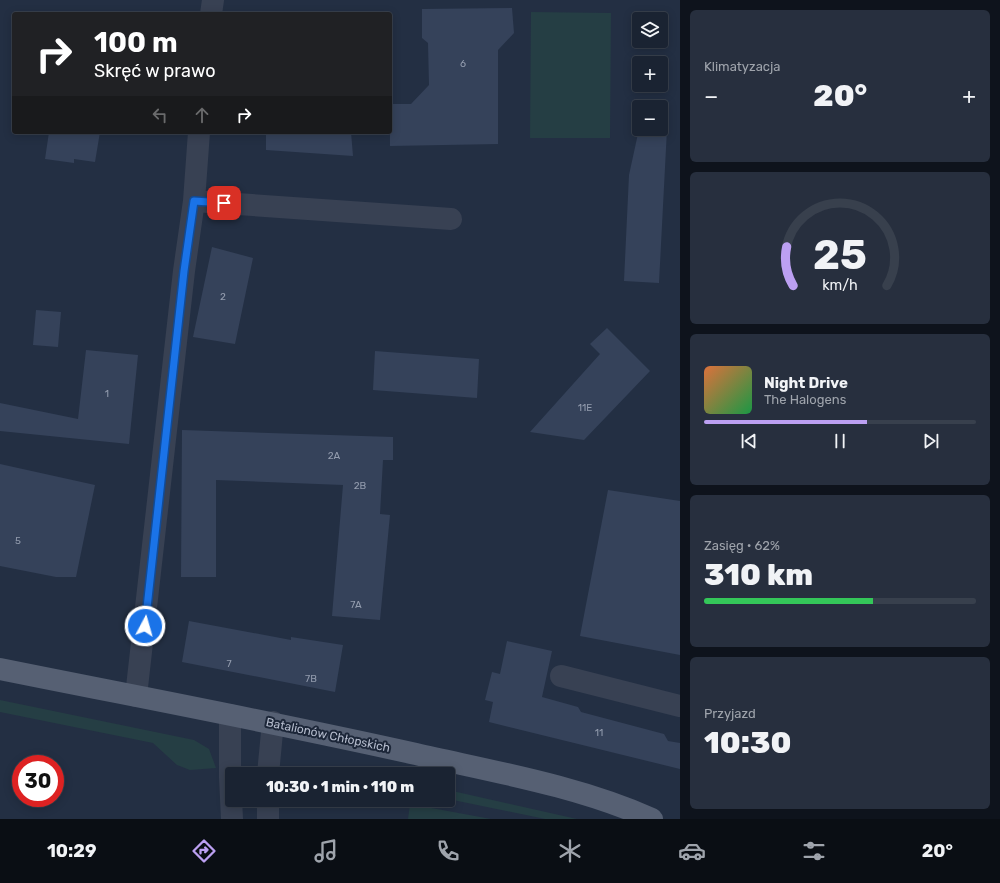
<!DOCTYPE html>
<html lang="pl">
<meta charset="utf-8">
<style>
body{margin:0;font-family:Rubik,sans-serif;background:#272f3e;color:#f1f3f6;height:100vh;display:flex;flex-direction:column;font-size:15px;white-space:nowrap}
*{box-sizing:border-box;margin:0}
p{font-size:13px;color:#9fa4ac}
.icon{flex:none;width:22px;height:22px;fill:none;stroke:currentColor;stroke-width:2;stroke-linecap:round;stroke-linejoin:round}
.map{position:relative;flex:1;overflow:hidden}
.panel{display:flex;flex-direction:column;gap:10px;padding:10px;background:#0e131c;width:320px}
.panel>*{flex:none}
.banner{position:absolute;left:12px;top:12px;width:380px;height:122px;border-radius:4px;box-shadow:0 2px 10px #0003,0 0 0 1px #38404d;background:#202124;color:#fff;overflow:hidden}
.tools{position:absolute;left:632px;top:12px;display:grid;gap:8px}
.tools a{display:grid;place-items:center;width:36px;height:36px;border-radius:4px;background:#1a2332;box-shadow:0 2px 10px #0003,0 0 0 1px #38404d;font-size:20px}
.speed{position:absolute;left:12px;top:755px;display:flex;gap:8px;font-size:20px;font-weight:700;text-align:center}
.speed>*{display:grid;place-content:center;width:52px;height:52px;border-radius:50%;background:#1a2332;box-shadow:0 2px 10px #0003,0 0 0 1px #38404d;line-height:1}
.speed .limit{border:6px solid #d22;background:#fff;color:#111}
.pin{position:absolute;display:grid;place-items:center;width:34px;height:34px;color:#fff;margin:-17px;border-radius:8px;box-shadow:0 2px 6px #0006}
.me{position:absolute;width:44px;margin:-22px;rotate:6deg;stroke-linejoin:round;filter:drop-shadow(0 0 3px #0008)}
.turn{display:flex;align-items:center;gap:14px;height:84px;padding:0 16px;font-size:18px}
.turn .icon{width:52px;height:52px;stroke-width:2.5}
.turn b{display:block;font-size:28px;line-height:34px}
.lanes{display:flex;align-items:center;height:38px;padding:0 16px;background:#0003;justify-content:center;gap:20px;direction:ltr}
.lanes .off{opacity:.35}
.big{font-size:30px;font-weight:800;line-height:1.1}
.panel .widget{flex:1;display:flex;flex-direction:column;justify-content:center;gap:6px;min-width:0;padding:0 14px;border-radius:6px;background:#272f3e}
.panel .dial{align-items:center;gap:0}
.dial svg{height:104px;overflow:visible;fill:none;stroke:#38404d;stroke-width:7;stroke-linecap:round;text-anchor:middle}
.dial text{fill:#f1f3f6;stroke:none}
.song{display:flex;align-items:center;gap:12px}
.cover{width:48px;height:48px;border-radius:6px;background:linear-gradient(135deg,hsl(20 70% 55%),hsl(140 70% 35%))}
.played{height:4px;border-radius:2px;background:linear-gradient(90deg,#bca0f2 60%,#38404d 60%)}
.keys{display:flex;justify-content:space-around;direction:ltr}
.heat{display:flex;justify-content:space-between;align-items:center;font-size:22px;direction:ltr}
.charge{height:6px;border-radius:3px;background:linear-gradient(90deg,#34c759 62%,#38404d 0)}
.trip{position:absolute;left:225px;top:767px;width:230px;height:40px;border-radius:4px;background:#1a2332;box-shadow:0 2px 10px #0003,0 0 0 1px #38404d;font-weight:800;line-height:40px;text-align:center}
.dock{display:flex;height:64px;justify-content:space-around;align-items:center;background:#0a0e14;color:#9fa4ac}
.dock .icon{width:28px;height:28px}
.dock .selected{color:#bca0f2}
.dock b{font-size:18px;color:#f1f3f6}
main{display:flex;flex:1;min-height:0}
.map>svg:first-child{display:block}
.green{fill:#253e44}
.building{fill:#35425a}
.lines{fill:none;stroke-linecap:round;stroke-linejoin:round}
.minor{stroke:#384153;stroke-width:22}
.major{stroke:#566073;stroke-width:22}
.route-casing{stroke:#114b97;stroke-width:10}
.route{stroke:#1a73e8;stroke-width:7}
.labels{text-anchor:middle;dominant-baseline:central;stroke-width:4;stroke-linejoin:round;paint-order:stroke}
.number-label{font-size:10px;fill:#939cae}
.street-label{font-size:12px;fill:#b5bccd;stroke:#1c2638}
</style>
<main>
<div class="map">
<svg width="680" height="819" viewBox="0 0 680 819">
<rect width="100%" height="100%" fill="#232f43"/>
<path class="green" d="M 531,12 L 611,13 L 610,138 L 530,138 Z
M 0,700 L 194,740 L 209,749 L 216,768 L 190,770 L 177,765 L 153,743 L 0,712 Z
M 448,790 L 577,819 L 545,819 L 448,799 Z
M 410,804 L 491,819 L 408,819 Z"/>
<path class="building" d="M 512,8 L 514,33 L 498,50 L 498,144 L 390,146 L 390,104 L 411,104 L 429,85 L 428,43 L 422,38 L 422,9 Z
M 639,129 L 667,129 L 659,283 L 624,281 L 629,175 Z
M 49,132 L 100,132 L 95,162 L 74,159 L 74,163 L 45,159 Z
M 266,132 L 351,132 L 353,156 L 266,150 Z
M 212,247 L 253,258 L 235,344 L 193,337 Z
M 36,310 L 61,312 L 58,347 L 33,345 Z
M 607,328 L 650,371 L 584,440 L 530,432 L 600,354 L 590,344 Z
M 86,350 L 138,355 L 129,444 L 0,431 L 0,403 L 78,419 Z
M 375,351 L 479,359 L 477,398 L 373,390 Z
M 182,430 L 393,437 L 393,460 L 383,460 L 380,514 L 390,515 L 380,620 L 332,616 L 343,485 L 216,480 L 216,577 L 181,577 Z
M 0,464 L 95,485 L 76,577 L 56,577 L 0,566 Z
M 608,490 L 680,501 L 680,655 L 580,636 Z
M 189,621 L 291,640 L 291,637 L 343,645 L 335,692 L 182,662 Z
M 507,641 L 552,651 L 542,697 L 578,707 L 581,712 L 664,734 L 668,741 L 680,743 L 680,769 L 489,722 L 493,702 L 485,700 L 492,672 L 500,674 Z"/>
<g class="lines">
<path class="minor" d="M 211,14 L 213,0
M 194,201 L 451,219
M 561,676 L 680,706
M 136,696 L 184,271 L 194,201 L 199,132
M 230,715 L 230,777 L 232,819
M 268,774 L 273,722
M 268,819 L 268,800"/>
<path class="major" d="M 0,669 C 139,697 278,723 416,754 C 495,772 578,786 652,819"/>
</g>
<g class="lines">
<g class="route-casing">
<path id="route" d="M 145,626 L 184,271 L 194,201 L 224,203"/>
</g>
<use href="#route" class="route"/>
</g>
<g class="labels">
<g class="number-label">
<text x="463" y="64">6</text>
<text x="223" y="297">2</text>
<text x="107" y="394">1</text>
<text x="585" y="408">11E</text>
<text x="334" y="456">2A</text>
<text x="360" y="486">2B</text>
<text x="18" y="541">5</text>
<text x="356" y="605">7A</text>
<text x="229" y="664">7</text>
<text x="311" y="679">7B</text>
<text x="599" y="733">11</text>
</g>
<g class="street-label">
<text transform="translate(328 735) rotate(12)">Batalionów Chłopskich</text>
</g>
</g>
</svg>
<div class="tools">
<a><svg class="icon" aria-label="layers" viewBox="0 0 24 24"><path d="M12 4l9 5-9 5-9-5zM3 14l9 5 9-5"/></svg></a>
<a>+</a>
<a>−</a>
</div>
<div class="speed"><div class="limit">30</div></div>
<div class="pin" style="left:224px;top:203px;background:#d93025"><svg class="icon" aria-label="arrive" viewBox="0 0 24 24"><path d="M6 21V4h12l-3 4 3 4H6"/></svg></div>
<svg class="me" style="left:145px;top:626px" viewBox="-20 -20 40 40"><circle r="17" fill="#1a73e8" stroke="#fff" stroke-width="3"/><path d="M0-11L8 9 0 5-8 9z" fill="#fff"/></svg>
<div class="trip">10:30 · 1 min · 110 m</div>
<div class="banner">
<div class="turn"><svg class="icon" aria-label="right" viewBox="0 0 24 24"><path d="M7 20v-9h11M14 6l5 5-5 5"/></svg><div><b>100 m</b>Skręć w prawo</div></div>
<div class="lanes"><svg class="icon off" aria-label="left" viewBox="0 0 24 24"><path d="M17 20v-9H6M10 6l-5 5 5 5"/></svg><svg class="icon off" aria-label="ahead" viewBox="0 0 24 24"><path d="M12 20V5M6 11l6-6 6 6"/></svg><svg class="icon" aria-label="right" viewBox="0 0 24 24"><path d="M7 20v-9h11M14 6l5 5-5 5"/></svg></div>
</div>
</div>
<section class="panel">
<div class="widget"><p>Klimatyzacja</p>
<div class="heat"><a>−</a><b class="big">20°</b><a>+</a></div>
</div>
<div class="widget dial"><svg viewBox="0 0 100 80">
<path d="M14 69A42 42 0 1 1 86 69"/>
<path d="M14 69A42 42 0 0 1 9 39" stroke="#bca0f2"/>
<text x="50" y="56" font-size="32" font-weight="700">25</text>
<text x="50" y="72" font-size="11">km/h</text>
</svg></div>
<div class="widget">
<div class="song"><i class="cover"></i><div><b>Night Drive</b><p>The Halogens</p></div></div>
<div class="played"></div>
<div class="keys"><svg class="icon" aria-label="previous" viewBox="0 0 24 24"><path d="M18 5L8 12l10 7zM5 5v14"/></svg><svg class="icon" aria-label="pause" viewBox="0 0 24 24"><path d="M8 5v14M16 5v14"/></svg><svg class="icon" aria-label="next" viewBox="0 0 24 24"><path d="M6 5l10 7-10 7zM19 5v14"/></svg></div>
</div>
<div class="widget"><p>Zasięg · 62%</p><b class="big">310 km</b><div class="charge"></div></div>
<div class="widget"><p>Przyjazd</p><b class="big">10:30</b></div>
</section>
</main>
<nav class="dock">
<b>10:29</b>
<svg class="icon selected" aria-label="directions" viewBox="0 0 24 24"><path d="M12 3l9 9-9 9-9-9zM9 14v-3h6M13 9l2 2-2 2"/></svg>
<svg class="icon" aria-label="music" viewBox="0 0 24 24"><path d="M9 18V5l10-2v13"/><circle cx="6" cy="18" r="3"/><circle cx="16" cy="16" r="3"/></svg>
<svg class="icon" aria-label="phone" viewBox="0 0 24 24"><path d="M5 4h4l2 5-3 2q2 4 5 5l2-3 5 2v4C11 20 4 13 5 4z"/></svg>
<svg class="icon" aria-label="climate" viewBox="0 0 24 24"><path d="M12 3v18M4 7l16 10M4 17L20 7"/></svg>
<svg class="icon" aria-label="car" viewBox="0 0 24 24"><path d="M5 17H2v-5l4-1 3-4h7l3 4 3 1v5h-3M9 17h6M6 11h13"/><circle cx="7" cy="17" r="2"/><circle cx="17" cy="17" r="2"/></svg>
<svg class="icon" aria-label="filters" viewBox="0 0 24 24"><path d="M4 7h16M4 17h16"/><circle cx="9" cy="7" r="2"/><circle cx="15" cy="17" r="2"/></svg>
<b>20°</b>
</nav>
